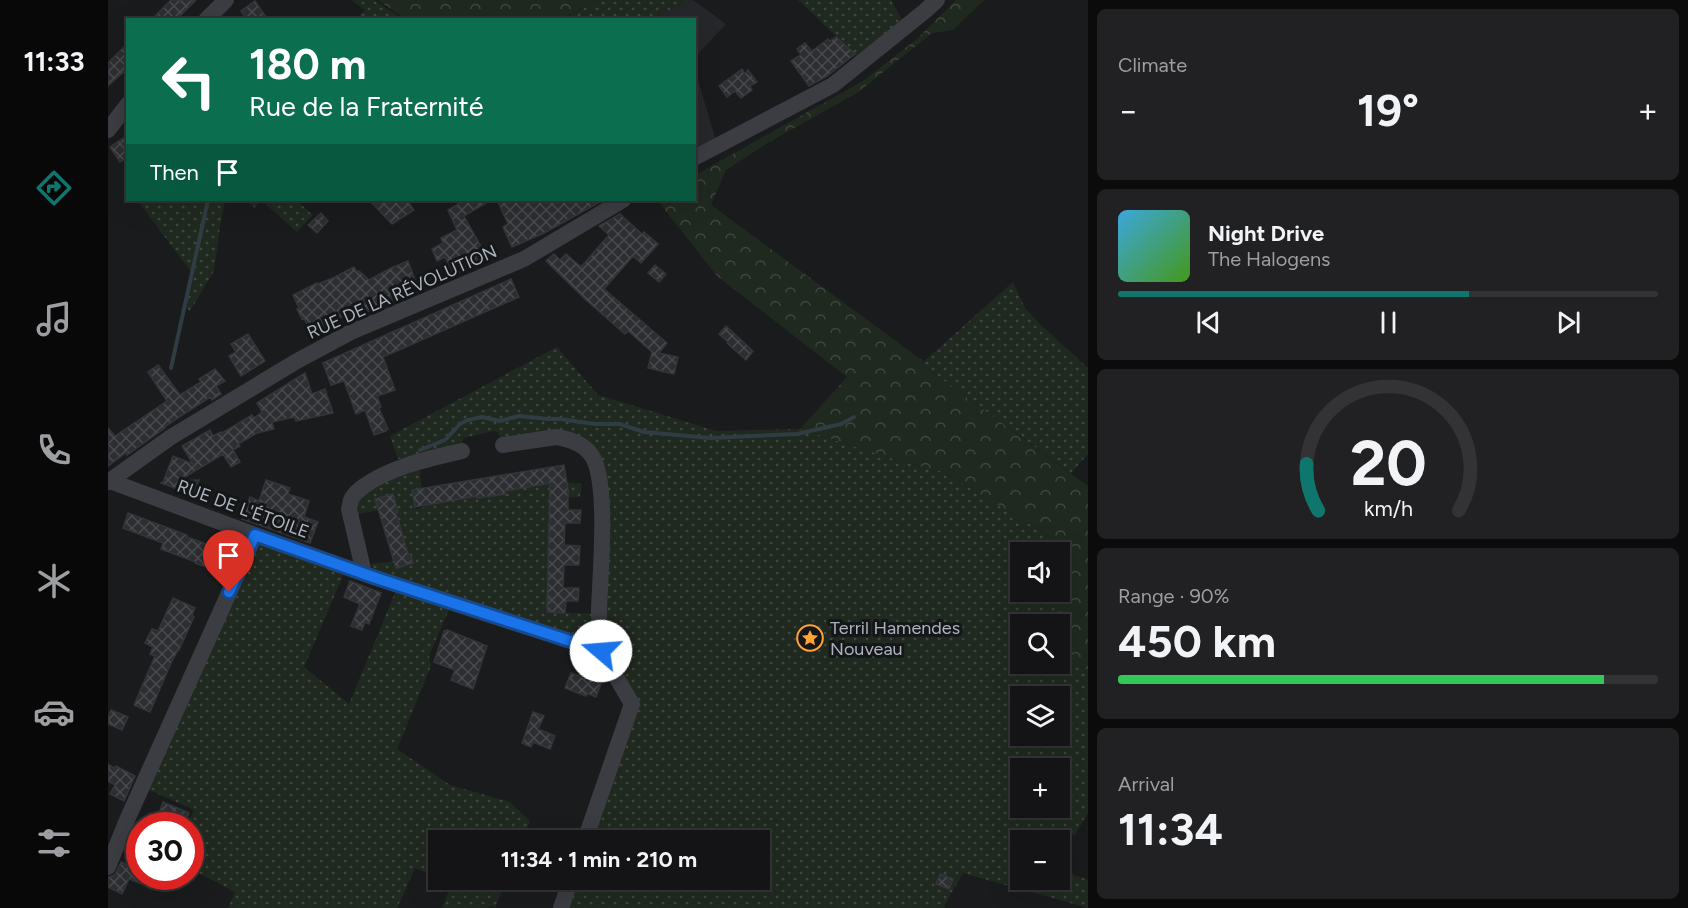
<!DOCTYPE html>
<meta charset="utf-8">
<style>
body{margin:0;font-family:Figtree,sans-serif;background:#212123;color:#f1f3f6;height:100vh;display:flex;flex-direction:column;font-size:22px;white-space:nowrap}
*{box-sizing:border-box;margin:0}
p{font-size:20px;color:#9d9ea1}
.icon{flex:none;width:33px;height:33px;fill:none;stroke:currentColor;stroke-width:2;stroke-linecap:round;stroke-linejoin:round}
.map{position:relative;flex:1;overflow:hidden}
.sheet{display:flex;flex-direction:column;gap:9px;padding:9px;background:#0b0b0c;width:600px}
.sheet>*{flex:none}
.top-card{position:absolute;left:18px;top:18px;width:570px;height:183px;border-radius:0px;box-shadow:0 6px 24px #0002,0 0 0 2px #333335;background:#0b6e4f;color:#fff;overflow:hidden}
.buttons{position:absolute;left:902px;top:542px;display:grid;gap:12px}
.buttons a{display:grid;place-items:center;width:60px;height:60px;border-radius:0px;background:#141416;box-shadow:0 6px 24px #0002,0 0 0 2px #333335;font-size:30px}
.speed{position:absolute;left:18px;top:812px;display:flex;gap:12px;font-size:30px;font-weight:700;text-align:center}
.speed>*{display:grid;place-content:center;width:78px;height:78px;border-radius:50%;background:#141416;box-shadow:0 6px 24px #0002,0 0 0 2px #333335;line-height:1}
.speed .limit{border:9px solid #d22;background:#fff;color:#111}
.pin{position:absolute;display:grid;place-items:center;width:51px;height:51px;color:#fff;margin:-62px -26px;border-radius:50% 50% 50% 0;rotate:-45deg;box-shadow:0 0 6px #0007}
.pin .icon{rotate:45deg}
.me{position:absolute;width:66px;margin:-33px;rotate:288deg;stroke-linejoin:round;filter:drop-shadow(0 0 4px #0008)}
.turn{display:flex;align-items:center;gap:21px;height:126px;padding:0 24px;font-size:27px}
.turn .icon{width:78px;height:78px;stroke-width:2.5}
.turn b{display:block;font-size:42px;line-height:51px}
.then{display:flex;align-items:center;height:57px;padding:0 24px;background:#0003;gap:12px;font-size:22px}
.big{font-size:45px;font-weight:700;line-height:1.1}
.sheet .tile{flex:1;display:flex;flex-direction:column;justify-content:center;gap:9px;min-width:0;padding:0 21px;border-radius:9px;background:#212123}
.sheet .dial{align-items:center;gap:0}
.dial svg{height:156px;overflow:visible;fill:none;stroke:#333335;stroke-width:7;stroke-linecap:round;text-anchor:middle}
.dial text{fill:#f1f3f6;stroke:none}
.song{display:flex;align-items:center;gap:18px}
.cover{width:72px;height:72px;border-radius:9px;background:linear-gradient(135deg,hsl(200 70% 55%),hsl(100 70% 35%))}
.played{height:6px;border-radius:3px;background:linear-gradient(90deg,#0f766e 65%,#333335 65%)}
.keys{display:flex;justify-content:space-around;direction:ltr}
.heat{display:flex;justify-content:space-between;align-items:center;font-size:33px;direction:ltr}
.charge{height:9px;border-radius:4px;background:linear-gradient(90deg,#34c759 90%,#333335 0)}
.trip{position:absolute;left:320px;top:830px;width:342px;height:60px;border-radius:0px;background:#141416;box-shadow:0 6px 24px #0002,0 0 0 2px #333335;font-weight:700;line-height:60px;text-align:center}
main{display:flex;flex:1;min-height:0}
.menu{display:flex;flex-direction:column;width:108px;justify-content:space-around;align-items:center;background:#080809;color:#9d9ea1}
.menu .icon{width:42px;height:42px}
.menu .active{color:#0f766e}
.menu b{font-size:27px;color:#f1f3f6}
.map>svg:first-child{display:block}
.built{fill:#26272a}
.grass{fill:url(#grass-dots);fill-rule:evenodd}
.forest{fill:url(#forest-crowns)}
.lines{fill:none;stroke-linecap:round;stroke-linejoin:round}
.stream{stroke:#2f3c43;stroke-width:4}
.building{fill:url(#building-cross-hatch);stroke:#343539;stroke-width:1.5}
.minor{stroke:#3b3d43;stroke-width:16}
.route-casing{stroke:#114b97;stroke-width:15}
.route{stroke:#1a73e8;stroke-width:10}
.labels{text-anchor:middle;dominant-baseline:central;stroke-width:6;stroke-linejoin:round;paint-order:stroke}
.street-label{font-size:18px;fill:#acb3be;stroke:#151618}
.poi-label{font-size:18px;fill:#acb3be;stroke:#151618;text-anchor:start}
</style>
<main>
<nav class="menu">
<b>11:33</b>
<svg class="icon active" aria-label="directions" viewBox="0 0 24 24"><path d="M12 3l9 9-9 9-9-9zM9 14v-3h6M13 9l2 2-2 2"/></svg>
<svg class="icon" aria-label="music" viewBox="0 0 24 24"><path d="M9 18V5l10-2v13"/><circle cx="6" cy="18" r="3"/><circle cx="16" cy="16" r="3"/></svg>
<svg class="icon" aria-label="phone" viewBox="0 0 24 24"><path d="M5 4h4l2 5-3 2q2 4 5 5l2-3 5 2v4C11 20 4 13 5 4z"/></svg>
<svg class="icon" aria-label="climate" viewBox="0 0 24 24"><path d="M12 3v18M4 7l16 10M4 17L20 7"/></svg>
<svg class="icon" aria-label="car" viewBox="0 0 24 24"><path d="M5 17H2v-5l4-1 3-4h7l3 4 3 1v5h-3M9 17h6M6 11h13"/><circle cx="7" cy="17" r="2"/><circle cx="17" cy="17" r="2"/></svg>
<svg class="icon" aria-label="filters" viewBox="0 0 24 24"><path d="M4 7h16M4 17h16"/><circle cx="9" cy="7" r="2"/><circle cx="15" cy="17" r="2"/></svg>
</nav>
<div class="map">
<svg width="980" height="908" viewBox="0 0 980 908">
<defs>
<pattern id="grass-dots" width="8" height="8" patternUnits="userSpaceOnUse" patternTransform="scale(1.5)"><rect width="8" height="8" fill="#202920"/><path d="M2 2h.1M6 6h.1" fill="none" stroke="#3e463f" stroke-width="1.8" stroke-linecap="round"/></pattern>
<pattern id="forest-crowns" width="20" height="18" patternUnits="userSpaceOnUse" patternTransform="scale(1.5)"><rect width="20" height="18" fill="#202920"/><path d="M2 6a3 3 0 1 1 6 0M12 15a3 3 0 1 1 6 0" fill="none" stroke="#3e463f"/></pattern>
<pattern id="building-cross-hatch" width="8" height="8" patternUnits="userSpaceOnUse" patternTransform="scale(1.5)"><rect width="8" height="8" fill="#2d2e31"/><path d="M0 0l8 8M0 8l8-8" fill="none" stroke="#494a4d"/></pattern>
</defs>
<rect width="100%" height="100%" fill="#1a1b1d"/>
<path class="built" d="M 585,0 L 618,24 L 587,57 L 586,20 L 543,20 L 557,12 Z
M 586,66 L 608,141 L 586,153 Z"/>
<path class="grass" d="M 243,0 L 266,0 L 295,19 L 247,19 L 257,10 Z
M 491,0 L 584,0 L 543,19 L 453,20 Z
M 690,0 L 783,0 L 798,27 L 749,56 Z
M 29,200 L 117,200 L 112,227 L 106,271 L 82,311 L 77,306 L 84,273 Z
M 138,200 L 188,200 L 205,215 L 189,232 L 153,200 L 146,208 Z
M 905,282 L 917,308 L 933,325 L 980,368 L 980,454 L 963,473 L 813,364 Z
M 449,347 L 490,395 L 608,431 L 692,429 L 792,461 L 836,472 L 954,544 L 949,624 L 912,624 L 912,663 L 951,663 L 951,657 L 980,670 L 980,813 L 967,835 L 935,828 L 930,840 L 912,840 L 912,879 L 951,879 L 951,868 L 961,873 L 980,880 L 980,908 L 855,873 L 836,906 L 837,908 L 446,908 L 457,879 L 651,879 L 651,840 L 470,840 L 516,710 L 507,668 L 493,651 L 268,578 L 263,564 L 286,561 L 289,568 L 305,563 L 302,554 L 300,554 L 286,504 L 288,503 L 285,494 L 271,510 L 246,515 L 248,499 L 279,477 L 311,467 L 314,489 L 304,491 L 308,509 L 317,507 L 317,505 L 368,496 L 370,498 L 397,494 L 397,491 L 449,482 L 474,484 L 472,497 L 441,498 L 440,551 L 456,558 L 440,558 L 439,612 L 491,614 L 491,475 L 470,441 L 395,445 L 390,432 L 386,431 L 355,438 L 354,451 L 321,458 L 290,459 L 282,436 ZM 912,552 L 951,552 L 951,591 L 912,591 ZM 912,696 L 951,696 L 951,735 L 912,735 ZM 912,768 L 951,768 L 951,807 L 912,807 Z
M 149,539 L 237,571 L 196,667 L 241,704 L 289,588 L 343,605 L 321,656 L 323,666 L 289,749 L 342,785 L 402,802 L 422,821 L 415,840 L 330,840 L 330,877 L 307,868 L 289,908 L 120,908 L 127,892 L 83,869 L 82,825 L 79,825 L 86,810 L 39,789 Z
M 335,879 L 399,879 L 387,908 L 382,906 L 380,908 L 334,908 L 344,883 Z"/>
<path class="forest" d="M 270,0 L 491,0 L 453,19 L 299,20 Z
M 848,0 L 876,0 L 845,30 L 824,33 L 749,93 L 663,141 L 618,170 L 603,205 L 815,361 L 813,364 L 980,486 L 980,670 L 951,657 L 951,624 L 949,624 L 954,544 L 836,472 L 792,461 L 692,429 L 739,377 L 609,276 L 549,200 L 586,200 L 587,175 L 755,81 L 809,39 Z"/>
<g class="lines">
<path class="stream" d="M 63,368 L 100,200
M 312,450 L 337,440 L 352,424 L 360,420 L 374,417 L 392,421 L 411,416 L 440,419 L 452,419 L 487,424 L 512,424 L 536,432 L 602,438 L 689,434 L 733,424 L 746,417"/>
</g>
<path class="building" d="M 63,0 L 88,0 L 68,20 L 43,20 Z
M 147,1 L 160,20 L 139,20 L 133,11 Z
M 728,37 L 747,54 L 719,76 L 701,86 L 683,61 L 693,55 L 689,49 L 697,43 L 704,51 L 720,39 L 722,41 Z
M 20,43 L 20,68 L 0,86 L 0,63 Z
M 634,69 L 637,74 L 640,70 L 649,82 L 642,86 L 644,90 L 633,98 L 627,91 L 619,97 L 611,86 Z
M 20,135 L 20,157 L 12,162 L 2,147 Z
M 261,200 L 299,200 L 306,210 L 284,224 Z
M 357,200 L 383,200 L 356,216 L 380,259 L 346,275 L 337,257 L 329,261 L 324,249 L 335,243 L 333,238 L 349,230 L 340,210 Z
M 389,200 L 489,200 L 492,202 L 436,233 L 404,247 L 395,227 L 400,224 Z
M 213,213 L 220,221 L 209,233 L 200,225 Z
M 512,214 L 534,234 L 536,232 L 550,244 L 533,263 L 525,256 L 496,289 L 559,343 L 551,353 L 570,357 L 566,374 L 540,368 L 544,352 L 520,331 L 517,334 L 478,300 L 438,261 L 446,254 L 452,260 L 458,254 L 473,267 L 501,235 L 491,226 Z
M 300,261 L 311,291 L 253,314 L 251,309 L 203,332 L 196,318 L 194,319 L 189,309 L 191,308 L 185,295 L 209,283 L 210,284 L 225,278 L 246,267 L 249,272 L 251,271 L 261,280 L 283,268 Z
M 547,265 L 558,274 L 551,282 L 540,273 Z
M 403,279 L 411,297 L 275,357 L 287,390 L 269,396 L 273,407 L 271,408 L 280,429 L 277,430 L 278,431 L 266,435 L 257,410 L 248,414 L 236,381 L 223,385 L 215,363 Z
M 618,326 L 645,351 L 638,360 L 619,343 L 620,342 L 611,334 Z
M 140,334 L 157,361 L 133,376 L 121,356 L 128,352 L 123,344 Z
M 50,365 L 72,395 L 93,382 L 91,379 L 107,369 L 117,381 L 108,386 L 113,394 L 104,400 L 102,397 L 56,427 L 57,428 L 19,455 L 19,452 L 0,466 L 0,428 L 7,436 L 59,401 L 40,372 Z
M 197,373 L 204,394 L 217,389 L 225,413 L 188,421 L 186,417 L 164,422 L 166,429 L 149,433 L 130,444 L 132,446 L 125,450 L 132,462 L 123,467 L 115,454 L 70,481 L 91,480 L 85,495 L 53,483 L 55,482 L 65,456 L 85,464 L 74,446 L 102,430 L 105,436 L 113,432 L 114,433 L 144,415 L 146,418 L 154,412 L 149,403 Z
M 456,465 L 460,489 L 460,510 L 473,510 L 472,523 L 457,523 L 456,545 L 472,546 L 471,565 L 456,565 L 455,588 L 471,588 L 470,601 L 458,601 L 457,613 L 439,612 L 442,483 L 397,491 L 397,494 L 369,498 L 369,496 L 307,507 L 304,490 Z
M 158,480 L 182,488 L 180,494 L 201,501 L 196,517 L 210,522 L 202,543 L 134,519 L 142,497 L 151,501 Z
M 285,494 L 290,512 L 288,513 L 300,554 L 302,554 L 305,563 L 288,568 L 267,499 Z
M 20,513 L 79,535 L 79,537 L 117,551 L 111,566 L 105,564 L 103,569 L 87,563 L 88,562 L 53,549 L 55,543 L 15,528 Z
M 242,581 L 273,593 L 261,624 L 257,622 L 254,630 L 243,626 L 252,604 L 236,597 Z
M 65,598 L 87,608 L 84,615 L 86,617 L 71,650 L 70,650 L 63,663 L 42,712 L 26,705 L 47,656 L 42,654 L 45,647 L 37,643 L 44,629 L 50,631 Z
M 339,630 L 379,646 L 365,689 L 343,680 L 347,670 L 326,662 L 336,631 Z
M 463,673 L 493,684 L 488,697 L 479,693 L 478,696 L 457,688 Z
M 3,710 L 20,717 L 14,730 L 0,724 L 0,718 Z
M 425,712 L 436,716 L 430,729 L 447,736 L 442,749 L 425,742 L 423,747 L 414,743 Z
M 0,764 L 6,768 L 8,766 L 27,776 L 16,801 L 2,794 L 7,785 L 0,781 Z
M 55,802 L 81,813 L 75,825 L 64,825 L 67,819 L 51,813 Z
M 13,862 L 30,870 L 27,876 L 53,876 L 47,889 L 21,879 L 14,894 L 0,887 L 0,877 L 7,875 Z
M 832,874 L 845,879 L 841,889 L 828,884 Z"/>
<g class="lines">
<path class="minor" d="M 98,20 L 118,0
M 0,130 L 20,104
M 586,158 L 725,85 L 817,11 L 829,0
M 395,445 L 448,437 C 462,439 476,444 484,456 C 501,483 492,575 491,610 C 491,624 492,638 493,651
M 2,481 L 147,535 L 268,578 L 493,651 L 524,704 L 477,840
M 0,482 L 63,437 L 189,361 L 243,332 L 416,259 L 515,200
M 256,573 L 241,509 C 242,506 242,503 243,500 C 245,494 251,490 256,486 C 285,466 320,459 354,451
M 0,867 L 19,820 L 147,535
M 453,908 L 463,879"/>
</g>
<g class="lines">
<g class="route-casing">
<path id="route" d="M 121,592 L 147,535 L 268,578 L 493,651"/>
</g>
<use href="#route" class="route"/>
</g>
<defs>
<g id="sight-ring" transform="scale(1.35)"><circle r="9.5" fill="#151618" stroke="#ffa231" stroke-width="1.5"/><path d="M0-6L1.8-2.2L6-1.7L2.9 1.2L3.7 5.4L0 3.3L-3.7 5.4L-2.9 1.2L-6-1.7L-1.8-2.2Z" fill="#ffa231"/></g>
</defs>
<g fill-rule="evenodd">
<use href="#sight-ring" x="702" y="638"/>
</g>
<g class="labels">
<g class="street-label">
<text transform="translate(294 292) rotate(-24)">RUE DE LA RÉVOLUTION</text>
<text transform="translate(135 509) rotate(20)">RUE DE L'ÉTOILE</text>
</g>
<g class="poi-label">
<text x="722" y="628">Terril Hamendes<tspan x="722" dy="21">Nouveau</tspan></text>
</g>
</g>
</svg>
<div class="buttons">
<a><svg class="icon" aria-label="sound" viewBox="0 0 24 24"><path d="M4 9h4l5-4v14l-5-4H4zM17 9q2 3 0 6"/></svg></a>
<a><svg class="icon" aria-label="search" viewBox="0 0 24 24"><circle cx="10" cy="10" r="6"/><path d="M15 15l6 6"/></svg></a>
<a><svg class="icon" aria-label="layers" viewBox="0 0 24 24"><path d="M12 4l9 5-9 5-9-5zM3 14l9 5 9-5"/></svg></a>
<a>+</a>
<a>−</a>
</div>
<div class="speed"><div class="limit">30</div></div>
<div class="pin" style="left:121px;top:592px;background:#d93025"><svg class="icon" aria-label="arrive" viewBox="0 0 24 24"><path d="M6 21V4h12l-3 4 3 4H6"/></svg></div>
<svg class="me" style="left:493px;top:651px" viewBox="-20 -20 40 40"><circle r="19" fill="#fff"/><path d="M0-13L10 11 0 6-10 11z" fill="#1a73e8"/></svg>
<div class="trip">11:34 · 1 min · 210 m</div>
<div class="top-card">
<div class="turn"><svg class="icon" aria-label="left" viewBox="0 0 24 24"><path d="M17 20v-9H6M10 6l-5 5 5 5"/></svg><div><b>180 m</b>Rue de la Fraternité</div></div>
<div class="then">Then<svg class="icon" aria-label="arrive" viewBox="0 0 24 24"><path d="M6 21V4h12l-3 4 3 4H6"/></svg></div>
</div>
</div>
<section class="sheet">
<div class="tile"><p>Climate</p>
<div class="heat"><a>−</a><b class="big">19°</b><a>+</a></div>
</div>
<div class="tile">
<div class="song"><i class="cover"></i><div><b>Night Drive</b><p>The Halogens</p></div></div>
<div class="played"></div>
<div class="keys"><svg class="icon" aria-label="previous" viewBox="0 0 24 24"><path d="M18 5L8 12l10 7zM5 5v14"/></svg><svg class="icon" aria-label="pause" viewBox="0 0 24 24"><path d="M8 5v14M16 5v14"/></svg><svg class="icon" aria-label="next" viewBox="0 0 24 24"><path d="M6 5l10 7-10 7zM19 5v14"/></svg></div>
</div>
<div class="tile dial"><svg viewBox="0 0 100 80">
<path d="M14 69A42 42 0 1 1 86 69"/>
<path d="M14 69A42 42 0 0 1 8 45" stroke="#0f766e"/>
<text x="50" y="56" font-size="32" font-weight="700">20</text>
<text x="50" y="72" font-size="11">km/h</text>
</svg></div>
<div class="tile"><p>Range · 90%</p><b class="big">450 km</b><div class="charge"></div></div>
<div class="tile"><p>Arrival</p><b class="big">11:34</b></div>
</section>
</main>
